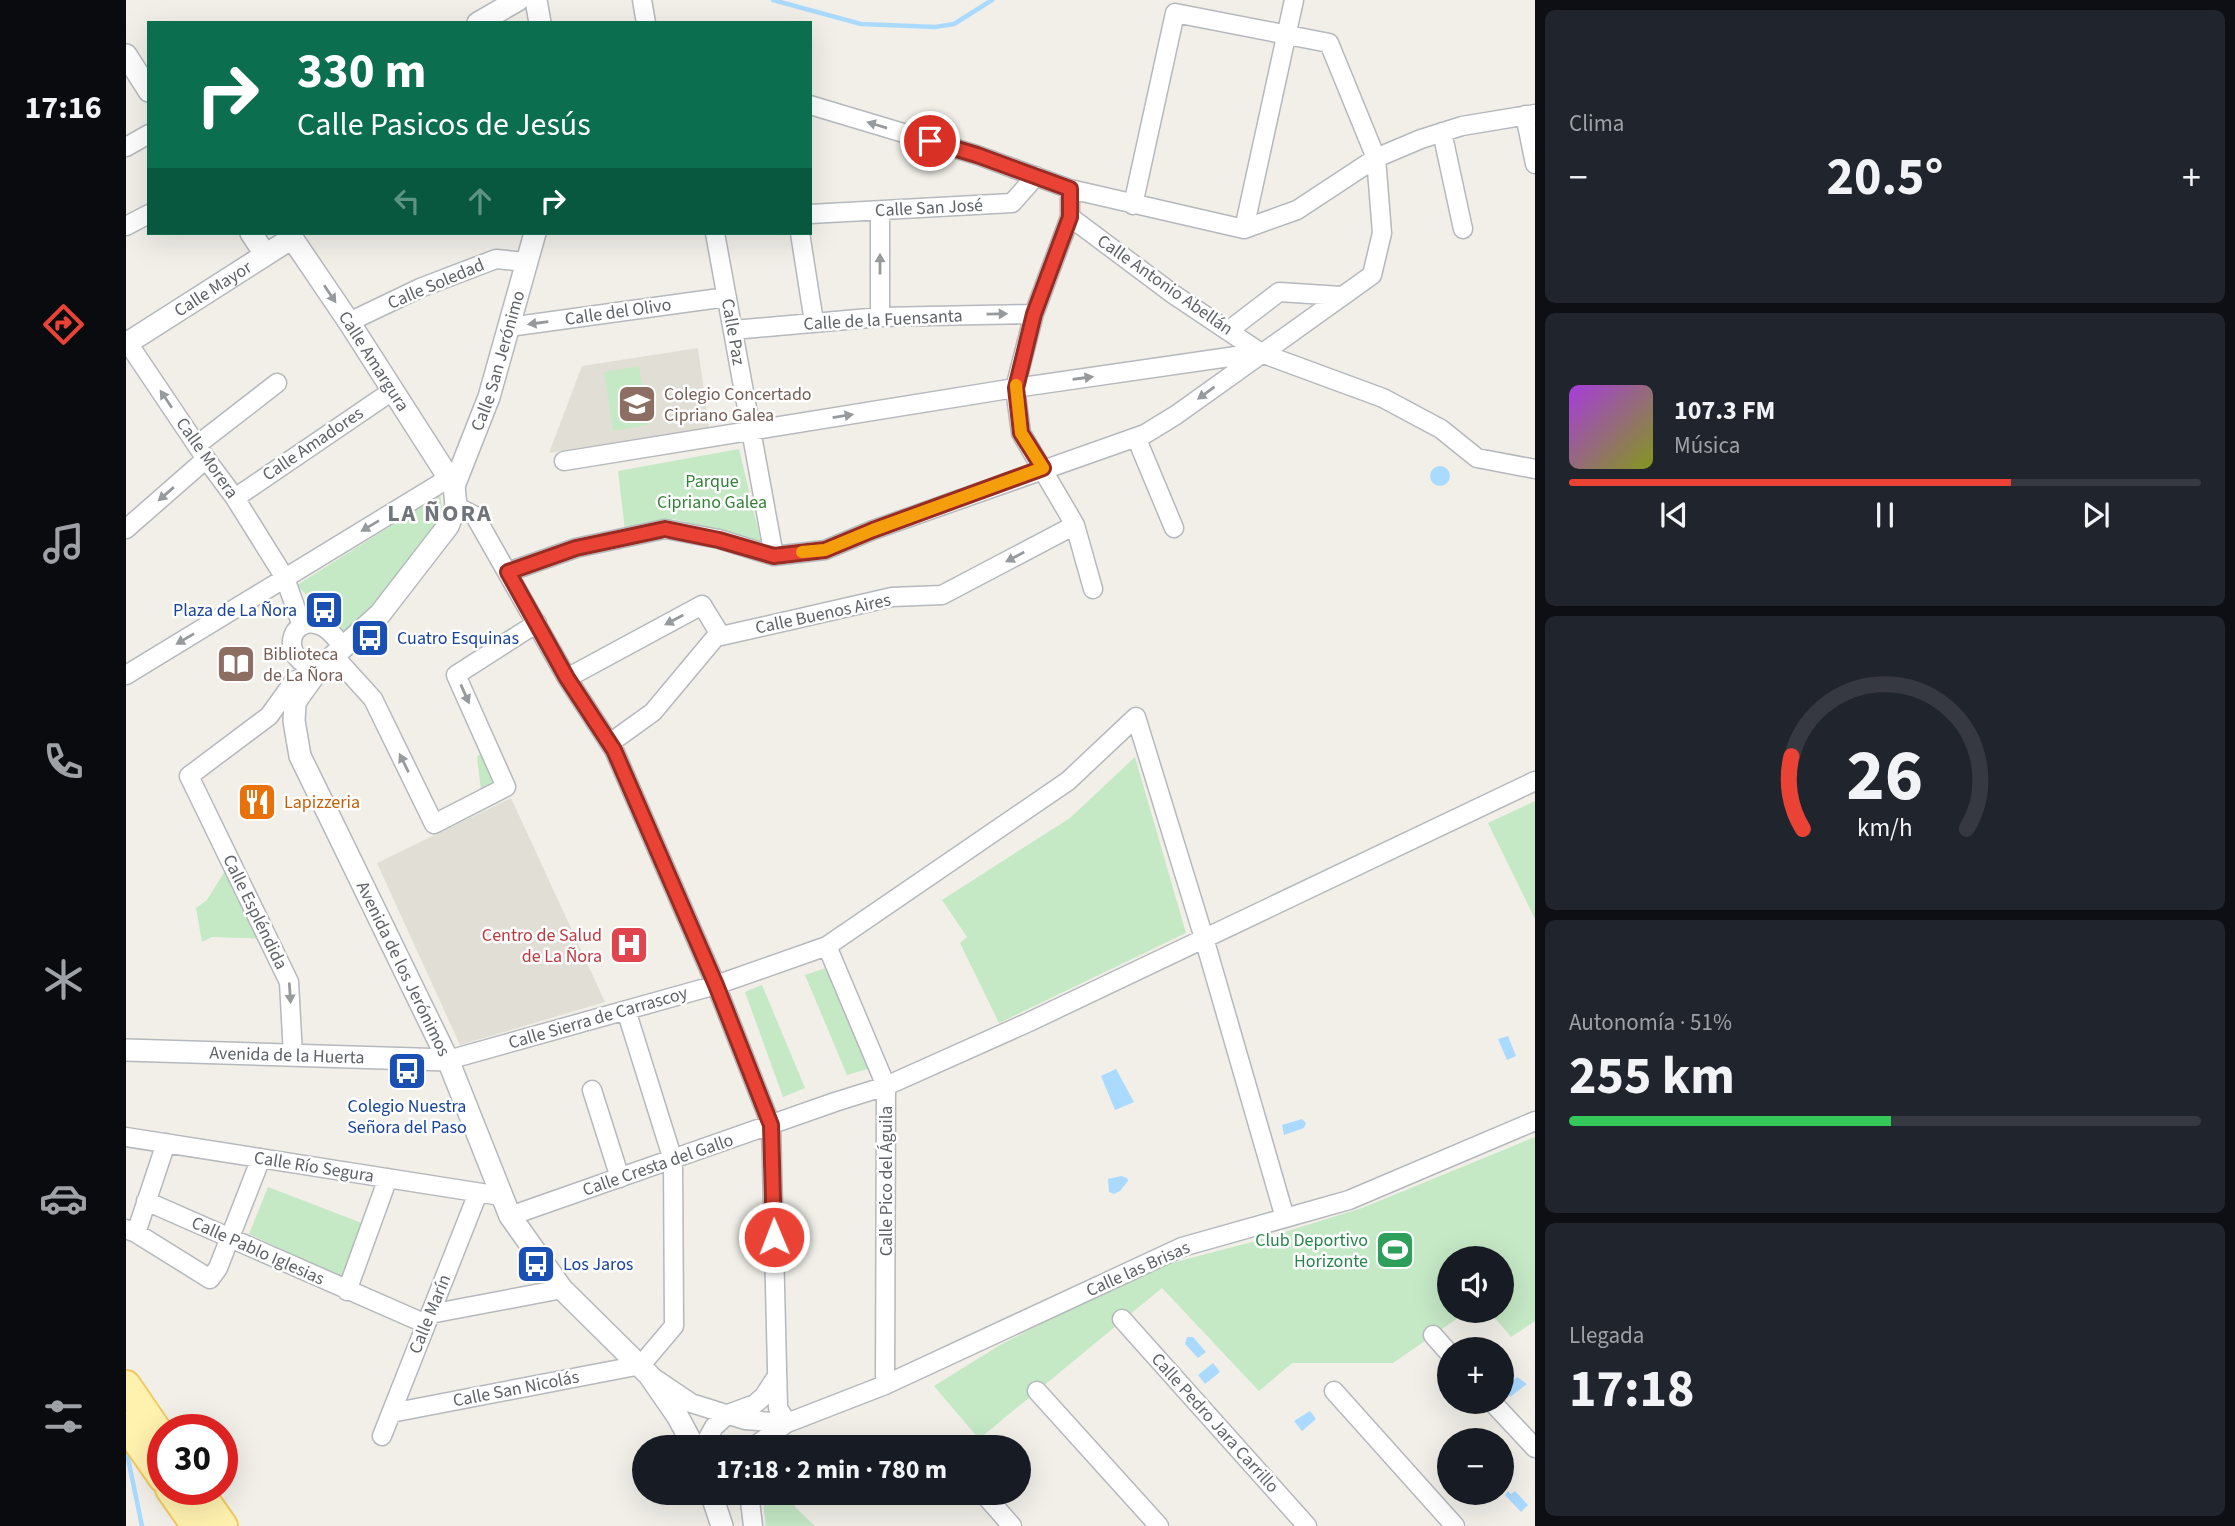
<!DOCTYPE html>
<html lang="es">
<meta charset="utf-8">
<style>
body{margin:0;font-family:"Source Sans 3",sans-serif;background:#20242c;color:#f1f3f6;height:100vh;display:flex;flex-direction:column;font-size:26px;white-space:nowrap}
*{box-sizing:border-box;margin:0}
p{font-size:23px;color:#9ea1a6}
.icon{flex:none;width:38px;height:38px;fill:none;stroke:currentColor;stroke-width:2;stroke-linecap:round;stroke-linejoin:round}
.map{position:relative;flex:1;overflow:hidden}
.sheet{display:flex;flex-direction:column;gap:10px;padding:10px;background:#0d0f14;width:700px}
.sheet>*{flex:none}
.guide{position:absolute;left:21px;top:21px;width:665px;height:214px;border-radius:0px;box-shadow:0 7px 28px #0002;background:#0b6e4f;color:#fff;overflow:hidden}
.tools{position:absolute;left:1311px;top:1246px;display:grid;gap:14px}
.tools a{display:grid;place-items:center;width:77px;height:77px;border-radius:50%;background:#171b24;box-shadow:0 7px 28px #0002;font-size:35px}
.speed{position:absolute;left:21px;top:1414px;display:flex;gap:14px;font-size:35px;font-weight:700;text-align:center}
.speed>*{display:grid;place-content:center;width:91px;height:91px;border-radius:50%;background:#171b24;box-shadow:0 7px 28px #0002;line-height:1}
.speed .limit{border:10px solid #d22;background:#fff;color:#111}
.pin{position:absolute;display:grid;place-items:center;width:60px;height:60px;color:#fff;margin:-30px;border:4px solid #fff;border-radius:50%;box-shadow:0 2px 7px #0007}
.me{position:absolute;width:77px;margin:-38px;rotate:359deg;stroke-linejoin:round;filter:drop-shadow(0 0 5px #0008)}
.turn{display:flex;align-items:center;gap:24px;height:147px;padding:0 35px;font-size:32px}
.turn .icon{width:91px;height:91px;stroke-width:2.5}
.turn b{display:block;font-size:49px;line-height:60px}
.lanes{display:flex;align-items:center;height:66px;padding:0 35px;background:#0003;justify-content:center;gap:35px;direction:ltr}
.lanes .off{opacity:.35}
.big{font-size:52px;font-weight:700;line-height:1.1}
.sheet .widget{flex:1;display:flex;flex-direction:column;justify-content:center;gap:10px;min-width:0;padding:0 24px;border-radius:10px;background:#20242c}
.sheet .dial{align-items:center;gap:0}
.dial svg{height:182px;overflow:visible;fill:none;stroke:#363941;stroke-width:7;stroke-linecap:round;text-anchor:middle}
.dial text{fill:#f1f3f6;stroke:none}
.song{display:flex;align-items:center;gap:21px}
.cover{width:84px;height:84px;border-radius:10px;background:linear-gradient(135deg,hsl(280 70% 55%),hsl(70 70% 35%))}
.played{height:7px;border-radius:4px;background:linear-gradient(90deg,#ea4335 70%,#363941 70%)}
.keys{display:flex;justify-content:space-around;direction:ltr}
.heat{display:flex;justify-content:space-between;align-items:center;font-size:38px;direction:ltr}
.charge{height:10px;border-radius:5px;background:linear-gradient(90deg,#34c759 51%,#363941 0)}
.trip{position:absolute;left:506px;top:1435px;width:399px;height:70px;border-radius:35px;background:#171b24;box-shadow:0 7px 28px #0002;font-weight:700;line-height:70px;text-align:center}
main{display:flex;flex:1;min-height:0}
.tab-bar{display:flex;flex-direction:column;width:126px;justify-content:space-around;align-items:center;background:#090b0e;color:#9ea1a6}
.tab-bar .icon{width:49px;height:49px}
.tab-bar .active{color:#ea4335}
.tab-bar b{font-size:32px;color:#f1f3f6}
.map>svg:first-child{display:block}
.education{fill:#e1ded6}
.green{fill:#c5e8c5}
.water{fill:#aadaff}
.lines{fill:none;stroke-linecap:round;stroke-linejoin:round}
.stream{stroke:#aadaff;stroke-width:4.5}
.minor-casing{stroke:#b5b8bc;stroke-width:21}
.tertiary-casing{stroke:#b5b8bc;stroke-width:24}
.primary-casing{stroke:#f2c960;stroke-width:32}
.minor{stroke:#fff;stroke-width:18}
.tertiary{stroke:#fff;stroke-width:21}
.primary{stroke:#fff2af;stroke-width:28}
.oneway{fill:#979a9d}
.route-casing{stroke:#982c22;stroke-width:18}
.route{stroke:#ea4335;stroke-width:12}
.slow{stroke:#f59e0b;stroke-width:12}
.labels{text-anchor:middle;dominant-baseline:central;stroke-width:5;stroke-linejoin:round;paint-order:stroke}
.street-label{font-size:18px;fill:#5f6368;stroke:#fff}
.education-label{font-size:18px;fill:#785e54;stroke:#fff;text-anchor:start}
.park-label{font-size:18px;fill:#348238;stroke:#fff}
.transit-label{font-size:18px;fill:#164399;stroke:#fff;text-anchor:start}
.food-label{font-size:18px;fill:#c56008;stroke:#fff;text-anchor:start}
.health-label{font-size:18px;fill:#be3a42;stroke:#fff;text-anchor:end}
.leisure-label{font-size:18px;fill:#27864d;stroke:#fff;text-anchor:end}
.district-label{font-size:24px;font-weight:bold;letter-spacing:2px;fill:#70757a;stroke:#fff}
</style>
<main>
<nav class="tab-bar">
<b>17:16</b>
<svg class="icon active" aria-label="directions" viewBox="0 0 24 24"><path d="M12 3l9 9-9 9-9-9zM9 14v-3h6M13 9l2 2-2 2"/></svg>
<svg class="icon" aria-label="music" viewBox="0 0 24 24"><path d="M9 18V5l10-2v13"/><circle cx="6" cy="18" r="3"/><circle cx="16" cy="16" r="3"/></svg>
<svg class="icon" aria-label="phone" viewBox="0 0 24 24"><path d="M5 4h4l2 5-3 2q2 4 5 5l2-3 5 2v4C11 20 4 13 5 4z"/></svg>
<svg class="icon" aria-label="climate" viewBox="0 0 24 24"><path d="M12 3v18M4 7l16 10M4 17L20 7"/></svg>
<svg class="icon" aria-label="car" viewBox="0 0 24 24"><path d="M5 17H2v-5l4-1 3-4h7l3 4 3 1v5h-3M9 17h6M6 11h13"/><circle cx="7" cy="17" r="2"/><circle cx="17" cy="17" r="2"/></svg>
<svg class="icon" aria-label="filters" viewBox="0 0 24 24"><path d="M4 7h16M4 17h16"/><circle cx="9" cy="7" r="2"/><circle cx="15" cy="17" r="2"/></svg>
</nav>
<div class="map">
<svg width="1409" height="1526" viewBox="0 0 1409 1526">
<rect width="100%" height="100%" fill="#f1efe8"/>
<path class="education" d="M 572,348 L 583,428 L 423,453 L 456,366 Z
M 385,798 L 479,1002 L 334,1045 L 251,863 Z"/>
<path class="green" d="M 513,366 L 522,425 L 487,431 L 478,372 Z
M 613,449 L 635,542 L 548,519 L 499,530 L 492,471 Z
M 314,495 L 318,519 L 258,603 L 217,634 L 171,585 Z
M 356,752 L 371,781 L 355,790 L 351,757 Z
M 1009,757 L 1060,933 L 873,1023 L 834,943 L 841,937 L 816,900 L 944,818 Z
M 1409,801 L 1409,919 L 1362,823 Z
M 100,869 L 142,939 L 86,937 L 76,942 L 70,908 L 81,900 Z
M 703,967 L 745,1068 L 721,1075 L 679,975 Z
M 636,985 L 679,1088 L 657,1097 L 619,992 Z
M 1409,1137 L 1409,1321 L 1385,1337 L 1363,1311 L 1376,1311 L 1376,1258 L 1323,1258 L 1323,1311 L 1342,1311 L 1267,1363 L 1166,1363 L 1133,1391 L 1036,1288 L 853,1439 L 808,1386 L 874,1345 L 969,1296 L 1038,1265 L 1126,1242 L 1236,1208 Z
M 142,1187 L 241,1225 L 219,1279 L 123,1234 Z
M 636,1493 L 666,1493 L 669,1507 L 689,1526 L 640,1526 Z"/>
<path class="water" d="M1304 476a10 10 0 1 1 20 0a10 10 0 1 1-20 0Z
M 1382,1036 L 1390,1056 L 1381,1060 L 1372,1039 Z
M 990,1069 L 1008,1102 L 989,1110 L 975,1076 Z
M 1176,1119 L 1180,1123 L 1178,1128 L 1158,1135 L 1156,1125 Z
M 995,1176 L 1001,1178 L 1002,1181 L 994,1191 L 988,1194 L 983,1192 L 982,1179 Z
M 1061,1337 L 1067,1337 L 1080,1352 L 1072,1358 L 1059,1344 Z
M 1087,1363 L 1094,1372 L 1079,1384 L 1072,1375 Z
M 1391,1377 L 1401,1384 L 1384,1397 L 1377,1389 Z
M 1184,1411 L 1190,1419 L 1176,1431 L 1168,1421 Z
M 1382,1491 L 1385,1494 L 1389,1491 L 1402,1505 L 1395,1512 L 1379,1495 Z"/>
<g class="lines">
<path class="stream" d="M 647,0 L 735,24 L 809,27 L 828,24 L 866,0
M 0,1449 L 16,1526"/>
<g class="minor-casing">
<path id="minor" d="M 516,0 L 520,23
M 684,105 L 851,155 L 944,189 L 1118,229 L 1171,210 L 1250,158 L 1295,139 L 1336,126 L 1409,114
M 1399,115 L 1409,164
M 1316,132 L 1337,229
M 0,147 L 23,134
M 944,189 L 944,217 L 908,314 L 889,388 L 895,433 L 949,525 L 967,589
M 684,214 L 886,203 L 910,176
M 944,217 L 1047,294 L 1135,353 L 1257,398 L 1315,429 L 1351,458 L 1409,469
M 0,226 L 23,214
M 1118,229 L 1168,0
M 589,233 L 648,556
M 674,233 L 688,322
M 754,317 L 754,211
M 223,322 L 294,288 L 370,259 L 400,262
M 383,327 L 601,297
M 607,330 L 754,317 L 908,314
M 1102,331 L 1153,292 L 1215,296
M 0,340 L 80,459 L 109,498 L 159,578 L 176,626
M 1010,437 L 1048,528
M 71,445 L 151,383
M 438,461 L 889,388 L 1131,353
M 109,498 L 266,391
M 330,506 L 349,516 L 441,678 L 488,750 L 590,985 L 645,1125 L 652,1408 L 661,1423
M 0,529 L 80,459
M 382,572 L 450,548 L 539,529 L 593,539 L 648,556 L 699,550 L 747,530 L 1019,434 L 1050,415 L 1246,275 L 1256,233 L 1250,158 L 1203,43 L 1049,13 L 1007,205
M 208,656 L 247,699 L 308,824 L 380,787 L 330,675 L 411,623
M 192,670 C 150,658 165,615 193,625 C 204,628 211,640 218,648
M 0,675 L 323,478
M 441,678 L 576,605 L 595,636 L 766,597 L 816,595 L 949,525
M 484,743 L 527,712 L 593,633
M 701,946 L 760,1086 L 759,1385
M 167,1055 L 163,982 L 63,776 L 143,716 L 169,680
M 322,1060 L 590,985 L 701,946 L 942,781 L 1010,717 L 1078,938 L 1159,1218
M 466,1090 L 494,1178
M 0,1137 L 375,1196
M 20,1201 L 300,1324
M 384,1216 L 709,1102 L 760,1086 L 903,1022 L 1409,781
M 0,1229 L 10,1233 L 84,1279 L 92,1268 L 135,1158
M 10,1233 L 40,1143
M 221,1291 L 262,1178
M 304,1314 L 436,1289
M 996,1319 L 1181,1526
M 1307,1335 L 1323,1353
M 528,1378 L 565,1403 L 619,1420 L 661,1423
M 911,1391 L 1033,1526
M 1208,1391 L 1329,1526
M 1366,1402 L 1409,1448
M 265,1413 L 515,1365 L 548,1326 L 547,1160 L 500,1010
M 256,1436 L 352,1193
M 577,1447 L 588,1427 L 602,1414 L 629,1404 L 638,1396 L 651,1376
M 627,1447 L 661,1423 L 759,1385 L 1056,1247 L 1223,1200 L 1409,1121
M 623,1493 L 627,1526
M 857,1493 L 886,1526"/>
</g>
<g class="tertiary-casing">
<g id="tertiary">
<path d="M 410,0 L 414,23"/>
<path d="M 352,23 L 392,0"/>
<path d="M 0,55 L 23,91"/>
<path d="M 125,233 L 139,254"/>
<path id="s1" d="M 0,344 L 166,238 L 223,322 L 328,486 L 330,506 L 322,526 L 254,614 L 192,670 L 174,695 L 169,703 L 168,721 L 174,756 L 322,1060 L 384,1216 L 436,1289 L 523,1375 L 552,1417 L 568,1447"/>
<path id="s2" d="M 328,486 L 363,397 L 409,233"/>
<path id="s3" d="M 0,1050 L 322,1060"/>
<path d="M 585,1493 L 596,1526"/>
</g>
</g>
<g class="primary-casing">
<path id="primary" d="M 0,1385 L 37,1439
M 0,1425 L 37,1478
M 44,1489 L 70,1526
M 71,1489 L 97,1526"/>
</g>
<use href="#minor" class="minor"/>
<use href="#tertiary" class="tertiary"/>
<use href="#primary" class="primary"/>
</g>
<defs><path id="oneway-solid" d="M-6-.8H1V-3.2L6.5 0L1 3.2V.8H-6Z" transform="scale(1.75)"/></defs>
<g class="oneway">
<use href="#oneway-solid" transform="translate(751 125) rotate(-163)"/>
<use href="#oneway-solid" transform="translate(754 264) rotate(-90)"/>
<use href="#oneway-solid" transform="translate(204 294) rotate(56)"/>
<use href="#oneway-solid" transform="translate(871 314) rotate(-1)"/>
<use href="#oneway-solid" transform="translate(412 323) rotate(172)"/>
<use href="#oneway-solid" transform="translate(957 378) rotate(-8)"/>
<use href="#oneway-solid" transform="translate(1080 393) rotate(144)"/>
<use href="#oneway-solid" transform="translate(40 399) rotate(-124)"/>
<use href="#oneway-solid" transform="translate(717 416) rotate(-9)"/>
<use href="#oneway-solid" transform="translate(40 494) rotate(139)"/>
<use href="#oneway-solid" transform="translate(244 526) rotate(149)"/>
<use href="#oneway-solid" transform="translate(889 557) rotate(152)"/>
<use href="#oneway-solid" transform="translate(548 620) rotate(152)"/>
<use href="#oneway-solid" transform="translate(59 639) rotate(149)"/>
<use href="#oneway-solid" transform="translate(339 694) rotate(66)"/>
<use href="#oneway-solid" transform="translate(278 763) rotate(-116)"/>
<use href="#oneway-solid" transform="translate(164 993) rotate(86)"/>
</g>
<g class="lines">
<g class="route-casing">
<path id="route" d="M 648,1237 L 645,1125 L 590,985 L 488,750 L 441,678 L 382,572 L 450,548 L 539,529 L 593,540 L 648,556 L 699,550 L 747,530 L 917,468 L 895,433 L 890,388 L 908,314 L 944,217 L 944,189 L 851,155 L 804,141"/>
</g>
<use href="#route" class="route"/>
<path class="slow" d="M 676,552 L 699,550 L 747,530 L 917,468 L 895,433 L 890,385"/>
</g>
<defs>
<g id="school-square" transform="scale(2.0125)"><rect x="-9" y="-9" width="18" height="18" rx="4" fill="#8d6e63" stroke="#fff"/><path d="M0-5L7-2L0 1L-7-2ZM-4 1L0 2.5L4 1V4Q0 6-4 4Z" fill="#fff"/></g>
<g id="bus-square" transform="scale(2.0125)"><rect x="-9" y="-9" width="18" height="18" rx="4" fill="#1a4fb4" stroke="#fff"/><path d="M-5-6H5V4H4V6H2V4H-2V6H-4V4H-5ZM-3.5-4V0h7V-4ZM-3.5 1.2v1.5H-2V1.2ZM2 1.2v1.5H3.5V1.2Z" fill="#fff"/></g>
<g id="library-square" transform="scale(2.0125)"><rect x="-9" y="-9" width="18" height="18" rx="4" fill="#8d6e63" stroke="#fff"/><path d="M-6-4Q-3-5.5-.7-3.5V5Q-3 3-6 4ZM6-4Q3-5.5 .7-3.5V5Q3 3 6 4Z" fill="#fff"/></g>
<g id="restaurant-square" transform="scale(2.0125)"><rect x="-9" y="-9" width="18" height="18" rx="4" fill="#e8710a" stroke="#fff"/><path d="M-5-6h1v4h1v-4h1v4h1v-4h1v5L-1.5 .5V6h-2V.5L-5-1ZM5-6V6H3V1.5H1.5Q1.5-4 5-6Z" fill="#fff"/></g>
<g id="hospital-square" transform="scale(2.0125)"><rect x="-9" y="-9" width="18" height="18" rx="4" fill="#e0444e" stroke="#fff"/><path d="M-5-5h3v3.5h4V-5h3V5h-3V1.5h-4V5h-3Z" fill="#fff"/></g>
<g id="stadium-square" transform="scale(2.0125)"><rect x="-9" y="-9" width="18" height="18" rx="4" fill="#2e9e5b" stroke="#fff"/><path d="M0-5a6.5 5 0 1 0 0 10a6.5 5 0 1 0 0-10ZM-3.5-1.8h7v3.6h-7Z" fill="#fff"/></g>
</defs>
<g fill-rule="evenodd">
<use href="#school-square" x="511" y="404"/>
<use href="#bus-square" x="198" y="610"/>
<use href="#bus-square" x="244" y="638"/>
<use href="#library-square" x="110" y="664"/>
<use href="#restaurant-square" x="131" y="802"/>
<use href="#hospital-square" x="503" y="945"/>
<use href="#bus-square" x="281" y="1071"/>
<use href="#stadium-square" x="1269" y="1250"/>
<use href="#bus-square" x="410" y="1264"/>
</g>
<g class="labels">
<g class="street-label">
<text transform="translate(803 208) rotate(-3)">Calle San José</text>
<text transform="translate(310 284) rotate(-23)">Calle Soledad</text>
<text transform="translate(1039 285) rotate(35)">Calle Antonio Abellán</text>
<text stroke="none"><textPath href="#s1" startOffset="103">Calle Mayor</textPath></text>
<text transform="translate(492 312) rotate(-8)">Calle del Olivo</text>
<text transform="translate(757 320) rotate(-3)">Calle de la Fuensanta</text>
<text transform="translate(607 332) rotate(80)">Calle Paz</text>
<text stroke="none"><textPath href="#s2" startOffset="133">Calle San Jerónimo</textPath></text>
<text stroke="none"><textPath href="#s1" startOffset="345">Calle Amargura</textPath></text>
<text transform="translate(187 444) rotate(-34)">Calle Amadores</text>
<text transform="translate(81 458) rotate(55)">Calle Morera</text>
<text transform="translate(697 614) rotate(-12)">Calle Buenos Aires</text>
<text transform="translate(129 912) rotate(64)">Calle Espléndida</text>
<text stroke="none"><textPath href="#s1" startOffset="1060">Avenida de los Jerónimos</textPath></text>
<text transform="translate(472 1018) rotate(-16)">Calle Sierra de Carrascoy</text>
<text stroke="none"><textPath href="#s3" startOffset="161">Avenida de la Huerta</textPath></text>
<text transform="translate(532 1165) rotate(-19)">Calle Cresta del Gallo</text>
<text transform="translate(188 1167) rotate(9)">Calle Río Segura</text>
<text transform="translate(760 1181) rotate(-90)">Calle Pico del Águila</text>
<text transform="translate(132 1251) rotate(24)">Calle Pablo Iglesias</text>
<text transform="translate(1012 1269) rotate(-24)">Calle las Brisas</text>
<text transform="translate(304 1314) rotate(-68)">Calle Marín</text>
<text transform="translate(390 1389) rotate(-11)">Calle San Nicolás</text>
<text transform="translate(1089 1423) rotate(48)">Calle Pedro Jara Carrillo</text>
</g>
<g class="education-label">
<text x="538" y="394">Colegio Concertado<tspan x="538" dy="21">Cipriano Galea</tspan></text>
<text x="137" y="654">Biblioteca<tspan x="137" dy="21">de La Ñora</tspan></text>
</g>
<g class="park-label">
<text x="586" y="481">Parque<tspan x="586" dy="21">Cipriano Galea</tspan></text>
</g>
<g class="transit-label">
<text x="171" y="610" text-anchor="end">Plaza de La Ñora</text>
<text x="271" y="638">Cuatro Esquinas</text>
<text x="281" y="1106" text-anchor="middle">Colegio Nuestra<tspan x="281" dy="21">Señora del Paso</tspan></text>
<text x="437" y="1264">Los Jaros</text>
</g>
<g class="food-label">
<text x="158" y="802">Lapizzeria</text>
</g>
<g class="health-label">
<text x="476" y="935">Centro de Salud<tspan x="476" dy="21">de La Ñora</tspan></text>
</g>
<g class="leisure-label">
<text x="1242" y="1240">Club Deportivo<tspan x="1242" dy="21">Horizonte</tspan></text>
</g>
<g class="district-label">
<text x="314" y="513">LA ÑORA</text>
</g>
</g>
</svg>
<div class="tools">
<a><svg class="icon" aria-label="sound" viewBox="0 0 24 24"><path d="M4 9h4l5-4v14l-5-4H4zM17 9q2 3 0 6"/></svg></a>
<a>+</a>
<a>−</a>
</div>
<div class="speed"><div class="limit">30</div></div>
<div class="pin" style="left:804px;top:141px;background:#d93025"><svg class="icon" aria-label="arrive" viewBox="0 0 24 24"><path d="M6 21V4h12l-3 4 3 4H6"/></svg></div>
<svg class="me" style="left:648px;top:1237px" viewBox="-20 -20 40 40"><circle r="17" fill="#ea4335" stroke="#fff" stroke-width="3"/><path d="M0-11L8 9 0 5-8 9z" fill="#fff"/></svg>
<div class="trip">17:18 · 2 min · 780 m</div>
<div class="guide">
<div class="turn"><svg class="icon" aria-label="right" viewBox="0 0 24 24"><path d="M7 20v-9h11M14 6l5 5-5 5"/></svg><div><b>330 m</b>Calle Pasicos de Jesús</div></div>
<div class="lanes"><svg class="icon off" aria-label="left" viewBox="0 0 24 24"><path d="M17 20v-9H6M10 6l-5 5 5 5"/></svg><svg class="icon off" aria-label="ahead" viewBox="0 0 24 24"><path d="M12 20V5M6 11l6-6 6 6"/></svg><svg class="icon" aria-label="right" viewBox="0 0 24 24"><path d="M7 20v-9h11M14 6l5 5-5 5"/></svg></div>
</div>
</div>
<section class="sheet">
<div class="widget"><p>Clima</p>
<div class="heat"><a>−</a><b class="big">20.5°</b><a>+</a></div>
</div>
<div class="widget">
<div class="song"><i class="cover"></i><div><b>107.3 FM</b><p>Música</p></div></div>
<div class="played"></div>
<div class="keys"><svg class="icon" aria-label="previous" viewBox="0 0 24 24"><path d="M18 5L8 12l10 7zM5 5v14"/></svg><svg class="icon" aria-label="pause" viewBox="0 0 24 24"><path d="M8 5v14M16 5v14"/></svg><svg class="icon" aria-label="next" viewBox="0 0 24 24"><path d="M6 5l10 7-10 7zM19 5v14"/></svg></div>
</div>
<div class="widget dial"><svg viewBox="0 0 100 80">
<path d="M14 69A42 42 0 1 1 86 69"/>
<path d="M14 69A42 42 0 0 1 9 37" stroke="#ea4335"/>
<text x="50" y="56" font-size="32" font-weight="700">26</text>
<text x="50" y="72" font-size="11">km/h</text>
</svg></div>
<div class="widget"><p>Autonomía · 51%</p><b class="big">255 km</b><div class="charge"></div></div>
<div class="widget"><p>Llegada</p><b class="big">17:18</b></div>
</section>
</main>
